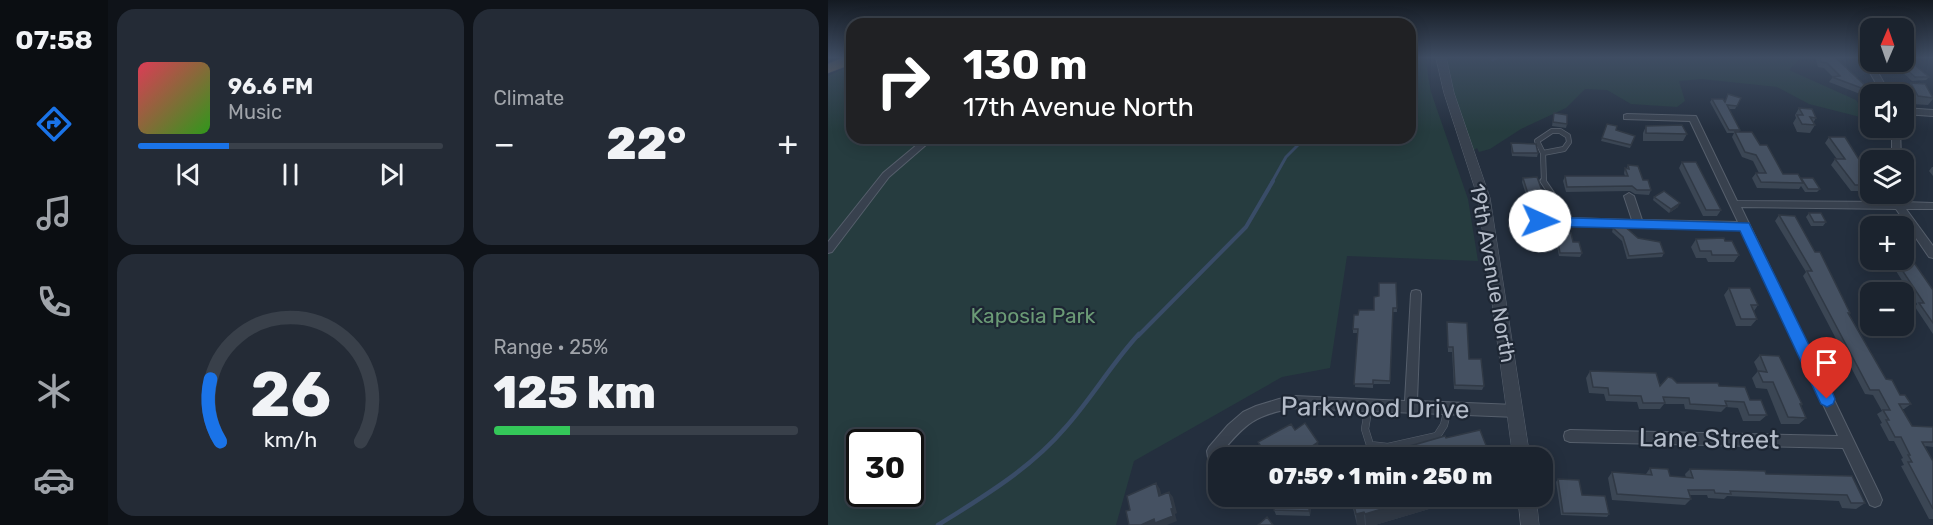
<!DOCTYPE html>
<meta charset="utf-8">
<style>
body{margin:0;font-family:Rubik,sans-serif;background:#242b36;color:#f1f3f6;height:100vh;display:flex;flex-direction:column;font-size:22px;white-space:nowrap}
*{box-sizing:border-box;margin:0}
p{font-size:20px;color:#a0a4aa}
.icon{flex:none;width:33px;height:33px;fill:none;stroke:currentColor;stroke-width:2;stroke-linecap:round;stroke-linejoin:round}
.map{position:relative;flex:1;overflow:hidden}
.drawer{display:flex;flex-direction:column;gap:9px;padding:9px;background:#0f1319;width:720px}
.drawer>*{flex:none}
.hud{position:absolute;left:18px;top:18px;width:570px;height:126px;border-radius:18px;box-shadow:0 3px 15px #0003,0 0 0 2px #39404a;background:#202124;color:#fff;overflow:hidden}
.needle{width:39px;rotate:2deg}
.buttons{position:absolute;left:1032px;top:18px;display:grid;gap:12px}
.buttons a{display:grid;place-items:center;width:54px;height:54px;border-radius:12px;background:#1b232e;box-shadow:0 3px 15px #0003,0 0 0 2px #39404a;font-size:30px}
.speed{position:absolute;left:18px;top:429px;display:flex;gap:12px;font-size:30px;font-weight:700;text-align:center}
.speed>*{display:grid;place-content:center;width:78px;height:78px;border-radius:50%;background:#1b232e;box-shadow:0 3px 15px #0003,0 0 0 2px #39404a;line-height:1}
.speed .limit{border:3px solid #111;border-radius:9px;background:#fff;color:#111}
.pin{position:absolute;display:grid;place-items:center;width:51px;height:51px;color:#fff;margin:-62px -26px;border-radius:50% 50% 50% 0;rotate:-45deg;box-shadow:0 0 6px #0007}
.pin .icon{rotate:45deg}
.me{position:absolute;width:66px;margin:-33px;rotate:92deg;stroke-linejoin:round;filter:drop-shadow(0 0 4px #0008)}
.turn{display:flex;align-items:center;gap:21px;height:126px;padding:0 18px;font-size:27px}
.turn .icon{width:78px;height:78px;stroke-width:2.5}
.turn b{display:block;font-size:42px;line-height:51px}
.big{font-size:45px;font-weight:800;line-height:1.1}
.drawer .card{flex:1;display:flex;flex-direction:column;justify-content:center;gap:9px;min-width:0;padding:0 21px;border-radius:18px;background:#242b36}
.drawer .dial{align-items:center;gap:0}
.dial svg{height:156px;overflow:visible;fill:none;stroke:#39404a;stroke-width:7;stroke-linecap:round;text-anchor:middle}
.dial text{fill:#f1f3f6;stroke:none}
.song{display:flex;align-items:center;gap:18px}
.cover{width:72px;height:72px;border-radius:9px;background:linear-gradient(135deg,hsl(350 70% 55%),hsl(110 70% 35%))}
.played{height:6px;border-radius:3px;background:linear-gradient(90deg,#1a73e8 30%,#39404a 30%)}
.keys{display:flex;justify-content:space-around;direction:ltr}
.heat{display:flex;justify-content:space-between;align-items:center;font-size:33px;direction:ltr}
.charge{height:9px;border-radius:4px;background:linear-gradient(90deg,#34c759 25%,#39404a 0)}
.drawer .tiles{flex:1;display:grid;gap:9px;grid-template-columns:repeat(2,1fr)}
.trip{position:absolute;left:380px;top:447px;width:345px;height:60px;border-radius:18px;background:#1b232e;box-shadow:0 3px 15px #0003,0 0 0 2px #39404a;font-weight:800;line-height:60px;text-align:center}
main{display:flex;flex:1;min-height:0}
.menu{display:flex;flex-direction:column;width:108px;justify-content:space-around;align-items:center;background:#0b0e12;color:#a0a4aa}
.menu .icon{width:42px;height:42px}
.menu .current{color:#1a73e8}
.menu b{font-size:27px;color:#f1f3f6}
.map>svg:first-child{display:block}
.green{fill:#263c3f;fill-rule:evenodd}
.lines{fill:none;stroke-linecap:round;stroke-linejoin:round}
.stream-far2{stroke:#394c67;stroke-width:3}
.stream-far1{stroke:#394c67;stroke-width:4}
.stream{stroke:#394c67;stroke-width:4.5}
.service-far2-casing{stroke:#565f6c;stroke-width:6}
.service-far1-casing{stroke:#565f6c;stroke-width:7}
.service-casing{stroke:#565f6c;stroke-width:8}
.minor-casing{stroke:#565f6c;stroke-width:2}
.tertiary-casing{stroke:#565f6c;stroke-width:1}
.motorway-casing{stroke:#434c59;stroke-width:1}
.service-far2{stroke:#38414e;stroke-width:4.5}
.service-far1{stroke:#38414e;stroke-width:5}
.service{stroke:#38414e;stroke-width:7}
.minor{fill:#38414e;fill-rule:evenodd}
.tertiary{fill:#38414e;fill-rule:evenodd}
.motorway{fill:#746855;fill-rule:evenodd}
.wall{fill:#3b4654}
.shaded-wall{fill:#303945}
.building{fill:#455162;stroke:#303945;stroke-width:1.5}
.route{fill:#1a73e8;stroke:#114b97;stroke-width:1.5}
.labels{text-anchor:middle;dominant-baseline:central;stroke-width:4.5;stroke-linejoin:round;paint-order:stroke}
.street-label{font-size:21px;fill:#b4bcc9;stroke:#1d2633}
.park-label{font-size:21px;fill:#6b9a76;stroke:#1d2633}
.near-street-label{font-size:26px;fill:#b4bcc9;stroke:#1d2633}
</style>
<main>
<nav class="menu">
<b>07:58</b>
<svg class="icon current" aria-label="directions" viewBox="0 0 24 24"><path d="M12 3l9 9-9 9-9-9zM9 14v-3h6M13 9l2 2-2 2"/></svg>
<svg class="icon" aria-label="music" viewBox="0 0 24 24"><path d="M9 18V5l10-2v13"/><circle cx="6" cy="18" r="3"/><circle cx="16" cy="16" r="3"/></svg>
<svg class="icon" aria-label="phone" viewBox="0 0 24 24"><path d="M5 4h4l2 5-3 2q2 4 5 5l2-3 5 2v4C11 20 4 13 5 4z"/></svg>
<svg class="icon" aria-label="climate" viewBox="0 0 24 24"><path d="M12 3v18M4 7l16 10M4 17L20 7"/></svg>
<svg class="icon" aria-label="car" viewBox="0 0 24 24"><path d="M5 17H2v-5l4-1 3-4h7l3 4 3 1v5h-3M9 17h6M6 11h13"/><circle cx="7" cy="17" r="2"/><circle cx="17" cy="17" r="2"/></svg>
</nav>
<section class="drawer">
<div class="tiles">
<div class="card">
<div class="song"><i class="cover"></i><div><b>96.6 FM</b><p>Music</p></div></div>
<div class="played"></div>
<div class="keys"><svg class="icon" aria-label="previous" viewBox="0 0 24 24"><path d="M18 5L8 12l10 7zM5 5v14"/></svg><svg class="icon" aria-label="pause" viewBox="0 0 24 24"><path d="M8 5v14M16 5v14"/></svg><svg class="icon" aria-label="next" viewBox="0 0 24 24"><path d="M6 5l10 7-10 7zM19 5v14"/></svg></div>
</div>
<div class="card"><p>Climate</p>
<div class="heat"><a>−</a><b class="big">22°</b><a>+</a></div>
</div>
<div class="card dial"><svg viewBox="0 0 100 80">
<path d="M14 69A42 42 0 1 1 86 69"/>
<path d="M14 69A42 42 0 0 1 9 37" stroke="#1a73e8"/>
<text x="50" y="56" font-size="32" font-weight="700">26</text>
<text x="50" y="72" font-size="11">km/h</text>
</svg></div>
<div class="card"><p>Range · 25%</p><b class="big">125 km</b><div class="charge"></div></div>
</div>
</section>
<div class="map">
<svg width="1105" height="525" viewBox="0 0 1105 525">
<rect width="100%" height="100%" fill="#242f3e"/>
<path class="green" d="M 582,57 L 597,57 L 603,92 L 640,199 L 650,261 L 519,256 L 502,368 L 454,377 L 306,461 L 288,525 L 0,525 L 0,76 L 24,65 L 24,138 L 582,138 ZM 32,442 L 82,442 L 82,494 L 32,494 Z
M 613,57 L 973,57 L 961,70 L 1028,100 L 1038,115 L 1032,117 L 981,104 L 949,87 L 874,79 L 851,81 L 857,101 L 849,107 L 803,104 L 779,90 L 757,89 L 738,108 L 693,129 L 662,149 L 651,152 L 649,148 L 641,154 Z"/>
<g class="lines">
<path class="stream-far2" d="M 665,60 L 669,57
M 444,182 L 458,157 L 477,138"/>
<path class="stream-far1" d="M 310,336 L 418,227 L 445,181"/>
<path class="stream" d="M 110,525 C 155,497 202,469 237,428 C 264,398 284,363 311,334"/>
<g class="service-far2-casing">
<path id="service-far2" d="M 724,131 L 732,131 L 740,136 L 741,142 L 736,149 L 715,153 L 709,141 Z
M 715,153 L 716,182"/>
</g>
<g class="service-far1-casing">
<path id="service-far1" d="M 715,181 L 743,222"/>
</g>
<g class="service-casing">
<path id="service" d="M 541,405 L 537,429 L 542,445 L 560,447 L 609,436 L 616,425 L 620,408"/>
</g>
<g class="minor-casing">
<path id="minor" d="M 1041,67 L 1047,67 L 1062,94 L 1054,94 L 1040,69 Z
M 1076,108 L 1105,110 L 1105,116 L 1076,114 Z
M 799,114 L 868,116 L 909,201 L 1065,202 L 1066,194 L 1074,194 L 1075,202 L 1105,203 L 1105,209 L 1078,209 L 1105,246 L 1105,258 L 1101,257 L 1068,209 L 913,207 L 1052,495 L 1054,500 L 1052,505 L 1047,507 L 1042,505 L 1015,448 L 742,442 L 737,440 L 736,436 L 737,432 L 742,430 L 1010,436 L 913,230 L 708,224 L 707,221 L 712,217 L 804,220 L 796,196 L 801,193 L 806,196 L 814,220 L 910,222 L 862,121 L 796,119 L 796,115 Z
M 1064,128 L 1072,128 L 1073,160 L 1064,160 Z
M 97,138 L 106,138 L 61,177 L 4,252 L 0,253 L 0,242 L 55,173 Z
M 588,290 L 592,291 L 593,294 L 589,401 L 688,405 L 692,407 L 694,411 L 692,415 L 688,417 L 466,408 C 427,415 418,423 393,453 L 393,458 L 390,458 L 390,493 L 385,491 L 379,451 L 381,447 L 400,425 L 415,412 L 428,406 L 451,399 L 466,396 L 577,401 L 583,294 L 584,291 Z"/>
</g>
<g class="tertiary-casing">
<path id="tertiary" d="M 608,57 L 618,57 L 626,93 L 662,198 L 702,458 L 685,458 L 650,198 L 616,93 Z
M 690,496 L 708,496 L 711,525 L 693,525 Z"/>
</g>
<g class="motorway-casing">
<path id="motorway" d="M 16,57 L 24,57 L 24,64 L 0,73 L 0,64 Z"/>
</g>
<use href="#service-far2" class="service-far2"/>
<use href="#service-far1" class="service-far1"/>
<use href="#service" class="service"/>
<use href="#minor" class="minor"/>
<use href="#tertiary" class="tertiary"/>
<use href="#motorway" class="motorway"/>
</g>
<path class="wall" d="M 987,57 L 1019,57 L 1011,61 L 1044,92 L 1040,97 L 1001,82 L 1005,77 L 996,68 L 990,67 Z
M 1081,60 L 1101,77 L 1098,80 L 1084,81 L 1074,72 Z
M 1083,83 L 1105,96 L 1105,99 L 1100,105 L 1084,104 L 1077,90 Z
M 913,98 L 907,109 L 901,109 L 912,130 L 911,132 L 932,145 L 955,174 L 972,179 L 973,178 L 992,189 L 989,192 L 977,192 L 973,186 L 971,189 L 929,188 L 924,178 L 928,173 L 931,173 L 925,161 L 914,157 L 904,137 L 906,133 L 899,133 L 882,102 L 884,99 L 897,102 Z
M 971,108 L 988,118 L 985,123 L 987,125 L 982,133 L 969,132 L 965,123 L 968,118 L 967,115 Z
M 726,113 L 739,124 L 738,128 L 724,126 Z
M 779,124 L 788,130 L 807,136 L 802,148 L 773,141 Z
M 818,126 L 859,134 L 855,141 L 815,141 L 815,133 Z
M 1001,137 L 1042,177 L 1042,187 L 1039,191 L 1023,191 L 1003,165 L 1007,159 L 1009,159 L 997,143 Z
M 683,143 L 710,153 L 709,157 L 684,156 L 683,147 Z
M 854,162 L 893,210 L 889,216 L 875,216 L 851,168 Z
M 800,165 L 815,180 L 823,190 L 821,195 L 807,194 L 802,191 L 738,192 L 735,181 L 737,176 L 797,176 L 796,173 L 797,168 L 799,168 Z
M 1104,167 L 1105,167 L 1105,176 L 1101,171 Z
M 695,178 L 716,196 L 715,200 L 700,201 L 694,182 Z
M 826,197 L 850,207 L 841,213 L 825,200 Z
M 981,213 L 998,222 L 995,226 L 983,226 L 978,217 Z
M 951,215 L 1022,313 L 1021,314 L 1058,379 L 1072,395 L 1083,404 L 1076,409 L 1074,409 L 1084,426 L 1105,427 L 1105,447 L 1097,446 L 1105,461 L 1105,519 L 1101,519 L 1073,466 L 1076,465 L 1073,459 L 1075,458 L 1066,441 L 1061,441 L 1052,424 L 1054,423 L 1049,414 L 1054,411 L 1045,395 L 1037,394 L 975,276 L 978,272 L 947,221 Z
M 785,228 L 810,238 L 836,253 L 834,257 L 799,259 L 794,241 L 784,232 Z
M 728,232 L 745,242 L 754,253 L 752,257 L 731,256 L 727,236 Z
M 868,239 L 897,241 L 911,255 L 906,262 L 880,262 L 878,258 L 868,258 L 863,247 Z
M 1076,264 L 1105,290 L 1105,334 L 1087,307 L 1089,304 L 1068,271 Z
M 568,283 L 569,312 L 565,312 L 562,384 L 545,384 L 545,388 L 527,387 L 530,333 L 525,333 L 525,329 L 530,315 L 546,310 L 551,296 Z
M 901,288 L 930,305 L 926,311 L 929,319 L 923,326 L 908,326 L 896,295 Z
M 619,322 L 656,386 L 654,390 L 626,389 L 624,352 L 620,352 L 619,327 Z
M 932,355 L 974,404 L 973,406 L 978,418 L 971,424 L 953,424 L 939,389 L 928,388 L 924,378 L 930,371 L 926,362 Z
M 762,371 L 832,386 L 849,383 L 891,386 L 922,400 L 939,415 L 932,421 L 915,421 L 910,408 L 898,407 L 893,412 L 857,409 L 856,404 L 836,404 L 832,409 L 811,409 L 809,402 L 778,401 L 776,394 L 761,393 L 758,378 Z
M 467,430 L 491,448 L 477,458 L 452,458 L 451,456 L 448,458 L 439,458 L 432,448 L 430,442 Z
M 822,468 L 842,476 L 858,478 L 857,474 L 862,469 L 938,474 L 1024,476 L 1037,503 L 1028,509 L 1014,508 L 1011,501 L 899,496 L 896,499 L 880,498 L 879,495 L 861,495 L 863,499 L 857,505 L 784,500 L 780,478 L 784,472 L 818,474 Z
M 730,479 L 754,495 L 781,514 L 779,517 L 733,515 L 728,482 Z
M 484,496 L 482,516 L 448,515 L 446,510 L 450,499 Z
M 522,496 L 637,496 L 629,498 L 628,501 L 547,525 L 529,525 Z"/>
<path class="shaded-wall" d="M 1013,57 L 1019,57 L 1006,64 L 1009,59 Z
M 852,203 L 850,207 L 841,213 L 843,209 Z
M 490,442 L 491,448 L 477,458 L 467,458 Z
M 449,450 L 451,456 L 448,458 L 440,458 L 439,456 Z
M 328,483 L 332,489 L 335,502 L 331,496 Z
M 341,492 L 345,497 L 349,513 L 347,514 L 349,521 L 339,525 L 313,525 L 326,519 L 343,509 Z
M 482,496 L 484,496 L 482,516 L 481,511 Z
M 597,496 L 629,496 L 628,501 L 547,525 L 538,525 L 537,514 Z
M 536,512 L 537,525 L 529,525 L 528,514 Z"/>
<path class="building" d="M 992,57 L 1013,57 L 1009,59 L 1044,92 L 1004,77 L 1012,76 L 999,63 L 993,62 Z
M 1081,60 L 1101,77 L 1087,77 L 1077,68 Z
M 1083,83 L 1097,84 L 1105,98 L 1090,96 Z
M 900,94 L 913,98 L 909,106 L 899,105 L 912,130 L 901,130 L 884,99 L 895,99 L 897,102 Z
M 971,108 L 984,109 L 988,118 L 982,117 L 987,125 L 974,124 L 969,115 L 975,115 Z
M 726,113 L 739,115 L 739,124 L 725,122 Z
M 779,124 L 789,126 L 788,130 L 807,136 L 803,145 L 774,138 Z
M 854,125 L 859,134 L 818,133 L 818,126 Z
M 907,132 L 924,132 L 932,145 L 939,145 L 955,174 L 970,174 L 975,183 L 933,182 L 928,173 L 938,173 L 928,155 L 917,152 Z
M 1001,137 L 1017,137 L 1042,177 L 1042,185 L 1027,185 L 1007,159 L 1017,159 Z
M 683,143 L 708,144 L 710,153 L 685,153 Z
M 854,162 L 868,162 L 893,210 L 878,210 Z
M 800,165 L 810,166 L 815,180 L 820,180 L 823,190 L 809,190 L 804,186 L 739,187 L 737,176 L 800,176 L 797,168 L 801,169 Z
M 709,177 L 716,196 L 701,197 L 695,178 Z
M 973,178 L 985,178 L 992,189 L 980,189 Z
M 836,191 L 852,203 L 843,209 L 826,197 Z
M 981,213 L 993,213 L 998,222 L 986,222 Z
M 951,215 L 967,216 L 987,252 L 992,252 L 1022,313 L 1020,313 L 1058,379 L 1064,380 L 1072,395 L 1077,395 L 1083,404 L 1071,404 L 1084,426 L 1105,427 L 1105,442 L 1094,442 L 1105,461 L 1105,509 L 1080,462 L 1084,462 L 1080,455 L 1082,455 L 1073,437 L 1067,437 L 1058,420 L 1061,420 L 1055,410 L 1062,410 L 1051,390 L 1042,390 L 979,271 L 984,271 Z
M 795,225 L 810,238 L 832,242 L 836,253 L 801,256 L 795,237 L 785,228 Z
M 728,232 L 743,233 L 745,242 L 751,242 L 754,253 L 732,253 Z
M 896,238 L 897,241 L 904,241 L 911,255 L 884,255 L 883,251 L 872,251 L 868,239 Z
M 1076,264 L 1087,264 L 1105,290 L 1105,323 L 1091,303 L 1096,303 L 1072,267 L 1078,267 Z
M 551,283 L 568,283 L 569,308 L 565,308 L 562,381 L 545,380 L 545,384 L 526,384 L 530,329 L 525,329 L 526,315 L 530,315 L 531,310 L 546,310 L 546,297 L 551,296 Z
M 901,288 L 922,288 L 930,305 L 923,305 L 929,319 L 913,319 Z
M 619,322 L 639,323 L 641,359 L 653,359 L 656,386 L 627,385 L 625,347 L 620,347 Z
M 932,355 L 951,356 L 974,404 L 972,404 L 978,418 L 960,417 L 945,382 L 935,382 L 930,371 L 939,372 Z
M 762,371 L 828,373 L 832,386 L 840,377 L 844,378 L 849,383 L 890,383 L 891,386 L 917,387 L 922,400 L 933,400 L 939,415 L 921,415 L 916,402 L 897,401 L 899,406 L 862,404 L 861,398 L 835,397 L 837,403 L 815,403 L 813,396 L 781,395 L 780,388 L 765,387 Z
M 477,423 L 490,442 L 467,458 L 454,458 L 449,450 L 439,456 L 430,442 L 463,424 L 467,430 Z
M 652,430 L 663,458 L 536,458 L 544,455 L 544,452 L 552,450 L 554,454 L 617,436 L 618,438 Z
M 822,468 L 840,469 L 842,476 L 865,478 L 862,469 L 937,471 L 938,474 L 1024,476 L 1037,503 L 1023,503 L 1019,495 L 902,491 L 903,494 L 887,493 L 886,490 L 860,490 L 863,499 L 789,494 L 784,472 L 824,475 Z
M 730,479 L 751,480 L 754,495 L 777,496 L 781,514 L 735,513 Z
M 328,483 L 331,496 L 341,492 L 345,508 L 343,509 L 345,516 L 327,523 L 326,519 L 313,525 L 301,525 L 298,511 L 302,510 L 299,496 Z
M 450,496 L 482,496 L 481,511 L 446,510 L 447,499 L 450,499 Z
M 524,496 L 597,496 L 537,514 L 536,512 L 528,514 Z
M 439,517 L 445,525 L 430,525 Z"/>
<linearGradient id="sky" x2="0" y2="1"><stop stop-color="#141a22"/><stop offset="0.44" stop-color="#3f4d63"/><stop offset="1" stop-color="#3f4d63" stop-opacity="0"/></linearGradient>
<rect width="1105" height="131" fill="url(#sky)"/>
<path class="route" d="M 712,217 L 921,223 L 1005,394 L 1007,399 L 1005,404 L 999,407 L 993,404 L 912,231 L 712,226 L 706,221 Z"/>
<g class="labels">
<g class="street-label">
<text transform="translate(665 273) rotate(80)">19th Avenue North</text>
</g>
<g class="park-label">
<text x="205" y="315">Kaposia Park</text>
</g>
<g class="near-street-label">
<text transform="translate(547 408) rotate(1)">Parkwood Drive</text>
<text transform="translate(881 439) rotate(1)">Lane Street</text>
</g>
</g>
</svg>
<div class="buttons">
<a><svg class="needle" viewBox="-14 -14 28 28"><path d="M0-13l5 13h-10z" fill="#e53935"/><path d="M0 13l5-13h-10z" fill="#a0a4aa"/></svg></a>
<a><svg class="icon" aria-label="sound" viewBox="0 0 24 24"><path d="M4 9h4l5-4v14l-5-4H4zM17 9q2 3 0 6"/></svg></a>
<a><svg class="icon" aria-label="layers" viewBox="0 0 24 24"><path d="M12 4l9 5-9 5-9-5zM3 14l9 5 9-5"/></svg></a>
<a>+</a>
<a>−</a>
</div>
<div class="speed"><div class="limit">30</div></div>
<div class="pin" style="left:999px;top:399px;background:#d93025"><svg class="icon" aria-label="arrive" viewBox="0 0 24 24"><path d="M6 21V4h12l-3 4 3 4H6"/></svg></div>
<svg class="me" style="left:712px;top:221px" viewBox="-20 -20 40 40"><circle r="19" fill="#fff"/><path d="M0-13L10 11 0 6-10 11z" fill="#1a73e8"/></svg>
<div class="trip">07:59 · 1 min · 250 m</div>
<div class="hud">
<div class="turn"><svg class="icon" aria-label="right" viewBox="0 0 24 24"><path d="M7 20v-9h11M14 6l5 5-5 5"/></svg><div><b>130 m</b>17th Avenue North</div></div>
</div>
</div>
</main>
